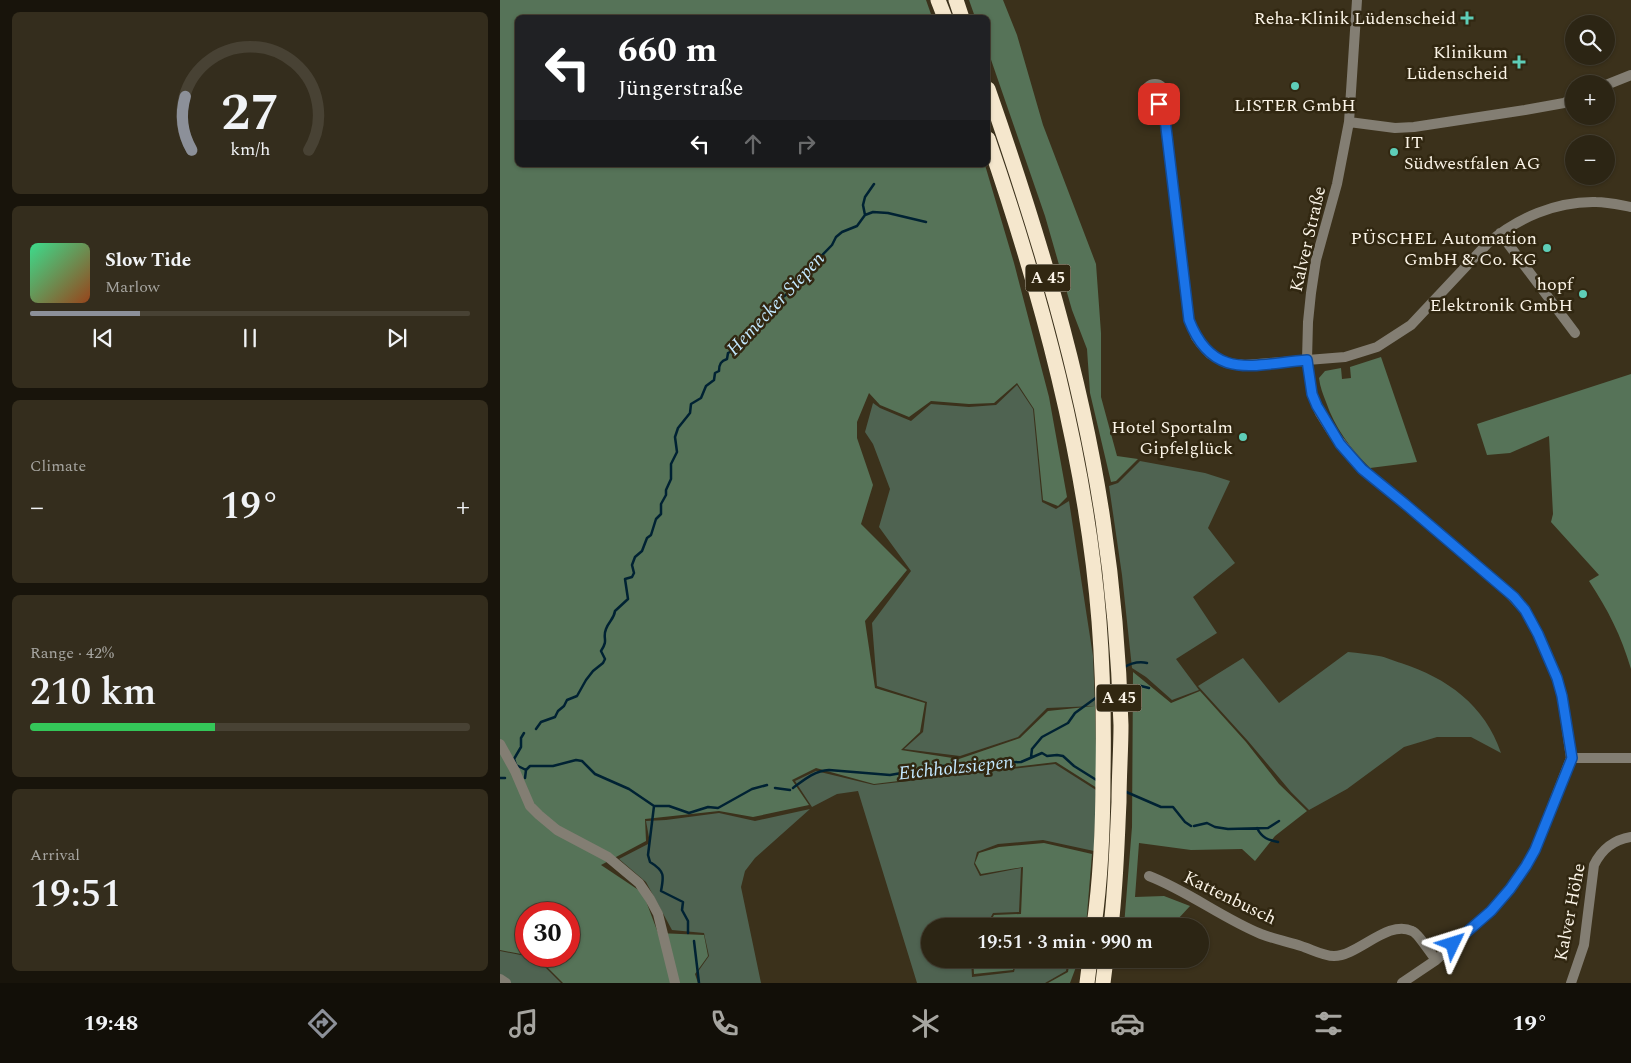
<!DOCTYPE html>
<meta charset="utf-8">
<style>
body{margin:0;font-family:Spectral,serif;background:#342d1d;color:#f1f3f6;height:100vh;display:flex;flex-direction:column;font-size:19px;white-space:nowrap}
*{box-sizing:border-box;margin:0}
p{font-size:16px;color:#a6a5a0}
.icon{flex:none;width:28px;height:28px;fill:none;stroke:currentColor;stroke-width:2;stroke-linecap:round;stroke-linejoin:round}
.map{position:relative;flex:1;overflow:hidden}
.side{display:flex;flex-direction:column;gap:12px;padding:12px;background:#18140b;width:500px}
.side>*{flex:none}
.guide{position:absolute;left:15px;top:15px;width:475px;height:152px;border-radius:8px;box-shadow:0 1px 4px #0004,0 0 0 1px #484234;background:#202124;color:#fff;overflow:hidden}
.buttons{position:absolute;left:1065px;top:15px;display:grid;gap:10px}
.buttons a{display:grid;place-items:center;width:50px;height:50px;border-radius:50%;background:#2c2514;box-shadow:0 1px 4px #0004,0 0 0 1px #484234;font-size:25px}
.speed{position:absolute;left:15px;top:902px;display:flex;gap:10px;font-size:25px;font-weight:700;text-align:center}
.speed>*{display:grid;place-content:center;width:65px;height:65px;border-radius:50%;background:#2c2514;box-shadow:0 1px 4px #0004,0 0 0 1px #484234;line-height:1}
.speed .limit{border:8px solid #d22;background:#fff;color:#111}
.pin{position:absolute;display:grid;place-items:center;width:42px;height:42px;color:#fff;margin:-21px;border-radius:10px;box-shadow:0 2px 8px #0006}
.me{position:absolute;width:55px;margin:-28px;rotate:49deg;stroke-linejoin:round;filter:drop-shadow(0 0 4px #0008)}
.turn{display:flex;align-items:center;gap:18px;height:105px;padding:0 20px;font-size:22px}
.turn .icon{width:65px;height:65px;stroke-width:2.5}
.turn b{display:block;font-size:35px;line-height:42px}
.lanes{display:flex;align-items:center;height:48px;padding:0 20px;background:#0003;justify-content:center;gap:25px;direction:ltr}
.lanes .off{opacity:.35}
.big{font-size:38px;font-weight:600;line-height:1.1}
.side .tile{flex:1;display:flex;flex-direction:column;justify-content:center;gap:8px;min-width:0;padding:0 18px;border-radius:8px;background:#342d1d}
.side .dial{align-items:center;gap:0}
.dial svg{height:130px;overflow:visible;fill:none;stroke:#484234;stroke-width:7;stroke-linecap:round;text-anchor:middle}
.dial text{fill:#f1f3f6;stroke:none}
.song{display:flex;align-items:center;gap:15px}
.cover{width:60px;height:60px;border-radius:8px;background:linear-gradient(135deg,hsl(150 70% 55%),hsl(20 70% 35%))}
.played{height:5px;border-radius:2px;background:linear-gradient(90deg,#8c9099 25%,#484234 25%)}
.keys{display:flex;justify-content:space-around;direction:ltr}
.heat{display:flex;justify-content:space-between;align-items:center;font-size:28px;direction:ltr}
.charge{height:8px;border-radius:4px;background:linear-gradient(90deg,#34c759 42%,#484234 0)}
.trip{position:absolute;left:421px;top:918px;width:288px;height:50px;border-radius:25px;background:#2c2514;box-shadow:0 1px 4px #0004,0 0 0 1px #484234;font-weight:600;line-height:50px;text-align:center}
.tabs{display:flex;height:80px;justify-content:space-around;align-items:center;background:#120f08;color:#a6a5a0}
.tabs .icon{width:35px;height:35px}
.tabs .on{color:#8c9099}
.tabs b{font-size:22px;color:#f1f3f6}
main{display:flex;flex:1;min-height:0}
.map>svg:first-child{display:block}
.green{fill:#4f6351}
.forest{fill:#567358}
.lines{fill:none;stroke-linecap:round;stroke-linejoin:round}
.stream{stroke:#023;stroke-width:2.5}
.minor{stroke:#837e73;stroke-width:10}
.highway{stroke:#f5e7cd;stroke-width:15}
.route-casing{stroke:#114b97;stroke-width:12}
.route{stroke:#1a73e8;stroke-width:9}
.poi-dot{fill:#5eceb8;stroke:#312711;stroke-width:2}
.labels{text-anchor:middle;dominant-baseline:central;stroke-width:5;stroke-linejoin:round;paint-order:stroke}
.shield{fill:#312711;stroke:#beb6a7;stroke-width:1}
.shield-label{font-size:16px;font-weight:bold;fill:#fbf4e7}
.poi-label{font-size:18px;fill:#fbf4e7;stroke:#312711;text-anchor:end}
.street-label{font-size:18px;fill:#fbf4e7;stroke:#312711}
.water-label{font-size:19px;font-style:italic;fill:#c3e8ff;stroke:#312711}
</style>
<main>
<section class="side">
<div class="tile dial"><svg viewBox="0 0 100 80">
<path d="M14 69A42 42 0 1 1 86 69"/>
<path d="M14 69A42 42 0 0 1 10 36" stroke="#8c9099"/>
<text x="50" y="56" font-size="32" font-weight="700">27</text>
<text x="50" y="72" font-size="11">km/h</text>
</svg></div>
<div class="tile">
<div class="song"><i class="cover"></i><div><b>Slow Tide</b><p>Marlow</p></div></div>
<div class="played"></div>
<div class="keys"><svg class="icon" aria-label="previous" viewBox="0 0 24 24"><path d="M18 5L8 12l10 7zM5 5v14"/></svg><svg class="icon" aria-label="pause" viewBox="0 0 24 24"><path d="M8 5v14M16 5v14"/></svg><svg class="icon" aria-label="next" viewBox="0 0 24 24"><path d="M6 5l10 7-10 7zM19 5v14"/></svg></div>
</div>
<div class="tile"><p>Climate</p>
<div class="heat"><a>−</a><b class="big">19°</b><a>+</a></div>
</div>
<div class="tile"><p>Range · 42%</p><b class="big">210 km</b><div class="charge"></div></div>
<div class="tile"><p>Arrival</p><b class="big">19:51</b></div>
</section>
<div class="map">
<svg width="1131" height="983" viewBox="0 0 1131 983">
<rect width="100%" height="100%" fill="#3b311b"/>
<path class="green" d="M 517,385 L 533,409 L 542,502 L 556,509 L 569,501 L 593,656 L 595,706 L 547,708 L 518,737 L 460,756 L 404,749 L 423,732 L 427,702 L 377,686 L 372,623 L 411,571 L 379,527 L 390,489 L 373,444 L 365,432 L 373,403 L 380,408 L 411,421 L 431,404 L 469,407 L 496,405 Z
M 640,461 L 705,473 L 730,481 L 708,528 L 735,563 L 693,597 L 717,633 L 676,659 L 699,690 L 672,700 L 646,677 L 632,668 L 622,575 L 609,486 L 618,483 Z
M 848,652 C 858,653 869,654 879,656 C 886,657 894,661 901,663 C 947,678 985,705 1001,753 L 971,737 L 937,737 L 904,747 L 847,789 L 809,810 L 791,792 L 748,741 L 698,686 L 743,658 L 779,703 Z
M 555,764 L 596,790 L 594,851 L 543,840 L 498,844 L 477,852 L 474,864 L 480,876 L 521,868 L 519,912 L 493,913 L 486,926 L 430,926 L 430,959 L 471,959 L 472,977 L 514,972 L 517,959 L 568,959 L 566,971 L 545,983 L 417,983 L 358,791 L 337,794 L 312,807 L 295,781 L 316,771 L 374,785 Z
M 310,809 L 255,858 L 245,871 L 241,887 L 261,983 L 200,983 L 197,973 L 209,956 L 204,933 L 172,930 L 146,882 L 119,859 L 150,843 L 146,821 L 166,820 L 219,813 L 255,821 Z
M 0,951 L 36,958 L 61,983 L 0,983 Z"/>
<path class="forest" d="M 0,0 L 426,0 L 432,17 L 18,18 L 18,165 L 485,165 L 514,263 L 549,397 L 567,497 L 558,506 L 543,500 L 534,409 L 517,383 L 494,403 L 469,404 L 431,401 L 409,417 L 380,405 L 369,393 L 357,422 L 357,438 L 373,485 L 361,524 L 407,570 L 365,621 L 375,688 L 425,703 L 420,732 L 401,750 L 459,759 L 520,738 L 548,711 L 595,706 L 597,788 L 556,762 L 374,784 L 316,768 L 292,780 L 309,805 L 253,817 L 219,811 L 145,819 L 146,841 L 101,865 L 143,893 L 158,933 L 204,935 L 208,956 L 195,974 L 198,983 L 63,983 L 37,957 L 34,956 L 69,956 L 69,914 L 26,914 L 26,955 L 0,950 Z
M 469,0 L 503,0 L 517,35 L 543,125 L 596,264 L 601,333 L 601,397 L 617,456 L 638,459 L 616,481 L 611,482 L 590,393 L 587,349 L 572,310 L 545,216 L 488,51 L 488,18 L 475,17 Z
M 881,357 L 917,462 L 870,468 C 850,448 835,428 826,402 C 823,394 820,387 819,378 L 825,371 L 841,368 L 842,379 L 851,378 L 850,367 Z
M 1131,374 L 1131,669 C 1121,635 1108,610 1089,581 L 1099,575 L 1051,522 L 1053,514 L 1049,436 L 1010,453 L 987,455 L 977,424 Z
M 633,672 L 671,703 L 700,691 L 746,742 L 779,784 L 807,811 L 775,836 L 755,861 L 742,849 L 691,850 L 639,843 L 635,897 L 664,896 L 690,906 L 678,919 L 677,926 L 624,926 L 632,827 Z
M 544,843 L 592,854 L 586,926 L 488,926 L 494,915 L 521,914 L 523,867 L 481,874 L 475,863 L 479,853 L 499,847 Z
M 473,959 L 515,959 L 513,970 L 474,974 Z
M 570,959 L 579,959 L 570,983 L 548,983 L 568,972 Z"/>
<g class="lines">
<path class="stream" d="M 365,215 L 363,205 L 365,197 L 374,184
M 623,668 C 631,663 638,661 647,663
M 624,689 L 641,686 L 649,688
M 36,729 L 41,722 L 55,717 L 58,711 L 64,706 L 67,700 L 77,696 L 86,680 L 93,671 L 103,663 L 105,659 L 101,651 C 109,639 102,639 106,629 C 109,621 114,619 115,611 L 128,599 L 125,579 L 132,577 L 134,573 L 132,565 L 135,557 L 142,551 L 147,538 L 151,535 L 156,519 L 161,514 L 161,504 L 166,495 L 166,490 L 171,479 L 171,464 L 177,452 L 175,437 L 178,428 L 190,413 L 191,404 L 201,398 L 206,386 L 214,380 L 215,373 L 219,371 C 219,364 221,361 227,359 L 228,353 L 232,351 L 234,346 L 244,341 L 244,332 L 262,321 L 272,305 L 294,289 L 299,279 L 332,245 L 336,237 L 342,232 L 357,226 L 365,215 L 373,212 L 388,213 L 426,222
M 24,733 L 21,738 L 21,747 L 14,759 L 16,765 L 26,770
M 531,757 L 532,749 L 542,737 L 568,723 L 575,713 L 597,697
M 0,778 L 5,778
M 25,778 L 26,770 L 30,766 L 53,766 L 76,760 L 82,761 L 95,774 L 129,789 L 154,806 L 169,806 L 189,813 L 208,807 L 218,808 L 252,789 L 267,785
M 275,788 L 290,790
M 293,788 C 305,779 314,771 329,770 L 390,775 L 442,766 L 473,765 L 486,767 L 496,763 L 521,762 L 542,753 L 547,756 L 557,755 L 563,756 L 574,766 L 598,781
M 624,791 L 661,807 L 673,807 L 685,822 L 691,826
M 154,806 L 148,855 L 150,862 C 165,871 164,876 161,891 L 183,902 L 182,910 L 188,921 L 188,933
M 694,826 L 707,823 L 715,827 L 728,829 L 768,828 L 779,821
M 757,828 C 762,838 768,840 778,842
M 194,941 L 199,983"/>
<path class="minor" d="M 857,0 L 849,122 L 837,184 L 816,260 L 811,293 L 808,322 L 807,360 L 812,394 L 820,413 L 832,432 L 862,469 L 905,504 L 1003,587 L 1025,610 L 1038,635 L 1057,678 L 1062,696 L 1071,758 L 1035,850 L 1026,866 L 1010,889 L 991,911 L 936,960 L 902,983
M645 94a10 10 0 1 1 20 0a10 10 0 1 1-20 0Z
M 1106,85 L 1131,75
M 659,104 L 665,119 L 689,320 L 696,337 L 701,344 L 710,354 L 726,363 L 745,365 L 845,357 L 877,347 L 911,325 L 987,244 C 1017,218 1056,201 1096,202 C 1108,202 1120,205 1131,207
M 849,122 L 895,128 L 914,127 L 1025,110 L 1064,103 L 1074,98
M 1000,233 L 1075,333
M 0,744 L 15,771 L 30,806 L 39,815 L 57,830 L 108,857 L 139,883 L 150,899 L 158,914 L 175,983
M 1071,758 L 1131,758
M 649,876 C 688,891 722,918 761,934 C 774,939 788,942 801,946 C 811,949 823,956 834,956 C 858,956 888,919 912,931 C 918,933 930,953 936,960
M 0,979 L 6,983
M 1071,983 L 1084,945 L 1094,865 C 1102,849 1113,840 1131,837"/>
<path class="highway" d="M 438,0 L 445,18
M 456,0 L 462,18
M 488,89 C 537,229 581,373 603,520 C 613,587 619,656 621,725 C 621,750 619,776 619,802 C 617,843 616,885 611,926
M 488,139 C 541,293 586,458 599,621 C 603,672 604,723 603,774 C 603,824 601,876 594,926
M 587,983 L 590,959
M 603,983 L 606,959"/>
</g>
<g class="lines">
<g class="route-casing">
<path id="route" d="M 659,104 L 665,119 L 689,320 C 713,382 754,364 807,360 L 812,394 L 817,406 L 840,444 L 862,469 L 905,504 L 1014,597 L 1025,610 L 1038,634 L 1057,678 L 1062,696 L 1072,758 L 1035,850 L 1026,866 L 1010,889 L 991,911 L 953,944"/>
</g>
<use href="#route" class="route"/>
</g>
<g class="poi-dot">
<path d="M964.5 10.5h5v5h5v5h-5v5h-5v-5h-5v-5h5z"/>
<path d="M1016.5 54.5h5v5h5v5h-5v5h-5v-5h-5v-5h5z"/>
<circle cx="795" cy="86" r="5"/>
<circle cx="894" cy="152" r="5"/>
<circle cx="1047" cy="248" r="5"/>
<circle cx="1083" cy="294" r="5"/>
<circle cx="743" cy="437" r="5"/>
</g>
<g class="labels">
<g class="shield">
<rect x="525.5" y="264.5" width="45" height="27" rx="4"/>
<rect x="596.5" y="684.5" width="45" height="27" rx="4"/>
</g>
<g class="shield-label">
<text x="548" y="278">A 45</text>
<text x="619" y="698">A 45</text>
</g>
<g class="poi-label">
<text x="956" y="18">Reha-Klinik Lüdenscheid</text>
<text x="1008" y="52">Klinikum<tspan x="1008" dy="21">Lüdenscheid</tspan></text>
<text x="795" y="105" text-anchor="middle">LISTER GmbH</text>
<text x="904" y="142" text-anchor="start">IT<tspan x="904" dy="21">Südwestfalen AG</tspan></text>
<text x="1037" y="238">PÜSCHEL Automation<tspan x="1037" dy="21">GmbH &amp; Co. KG</tspan></text>
<text x="1073" y="284">hopf<tspan x="1073" dy="21">Elektronik GmbH</tspan></text>
<text x="733" y="427">Hotel Sportalm<tspan x="733" dy="21">Gipfelglück</tspan></text>
</g>
<g class="street-label">
<text transform="translate(808 239) rotate(-77)">Kalver Straße</text>
<text transform="translate(730 898) rotate(26)">Kattenbusch</text>
<text transform="translate(1070 912) rotate(-79)">Kalver Höhe</text>
</g>
<g class="water-label">
<text transform="translate(276 304) rotate(-47)">Hemecker Siepen</text>
<text transform="translate(456 768) rotate(-6)">Eichholzsiepen</text>
</g>
</g>
</svg>
<div class="buttons">
<a><svg class="icon" aria-label="search" viewBox="0 0 24 24"><circle cx="10" cy="10" r="6"/><path d="M15 15l6 6"/></svg></a>
<a>+</a>
<a>−</a>
</div>
<div class="speed"><div class="limit">30</div></div>
<div class="pin" style="left:659px;top:104px;background:#d93025"><svg class="icon" aria-label="arrive" viewBox="0 0 24 24"><path d="M6 21V4h12l-3 4 3 4H6"/></svg></div>
<svg class="me" style="left:953px;top:944px" viewBox="-20 -20 40 40"><path d="M0-17L14 15 0 8-14 15z" fill="#1a73e8" stroke="#fff" stroke-width="4"/></svg>
<div class="trip">19:51 · 3 min · 990 m</div>
<div class="guide">
<div class="turn"><svg class="icon" aria-label="left" viewBox="0 0 24 24"><path d="M17 20v-9H6M10 6l-5 5 5 5"/></svg><div><b>660 m</b>Jüngerstraße</div></div>
<div class="lanes"><svg class="icon" aria-label="left" viewBox="0 0 24 24"><path d="M17 20v-9H6M10 6l-5 5 5 5"/></svg><svg class="icon off" aria-label="ahead" viewBox="0 0 24 24"><path d="M12 20V5M6 11l6-6 6 6"/></svg><svg class="icon off" aria-label="right" viewBox="0 0 24 24"><path d="M7 20v-9h11M14 6l5 5-5 5"/></svg></div>
</div>
</div>
</main>
<nav class="tabs">
<b>19:48</b>
<svg class="icon on" aria-label="directions" viewBox="0 0 24 24"><path d="M12 3l9 9-9 9-9-9zM9 14v-3h6M13 9l2 2-2 2"/></svg>
<svg class="icon" aria-label="music" viewBox="0 0 24 24"><path d="M9 18V5l10-2v13"/><circle cx="6" cy="18" r="3"/><circle cx="16" cy="16" r="3"/></svg>
<svg class="icon" aria-label="phone" viewBox="0 0 24 24"><path d="M5 4h4l2 5-3 2q2 4 5 5l2-3 5 2v4C11 20 4 13 5 4z"/></svg>
<svg class="icon" aria-label="climate" viewBox="0 0 24 24"><path d="M12 3v18M4 7l16 10M4 17L20 7"/></svg>
<svg class="icon" aria-label="car" viewBox="0 0 24 24"><path d="M5 17H2v-5l4-1 3-4h7l3 4 3 1v5h-3M9 17h6M6 11h13"/><circle cx="7" cy="17" r="2"/><circle cx="17" cy="17" r="2"/></svg>
<svg class="icon" aria-label="filters" viewBox="0 0 24 24"><path d="M4 7h16M4 17h16"/><circle cx="9" cy="7" r="2"/><circle cx="15" cy="17" r="2"/></svg>
<b>19°</b>
</nav>
